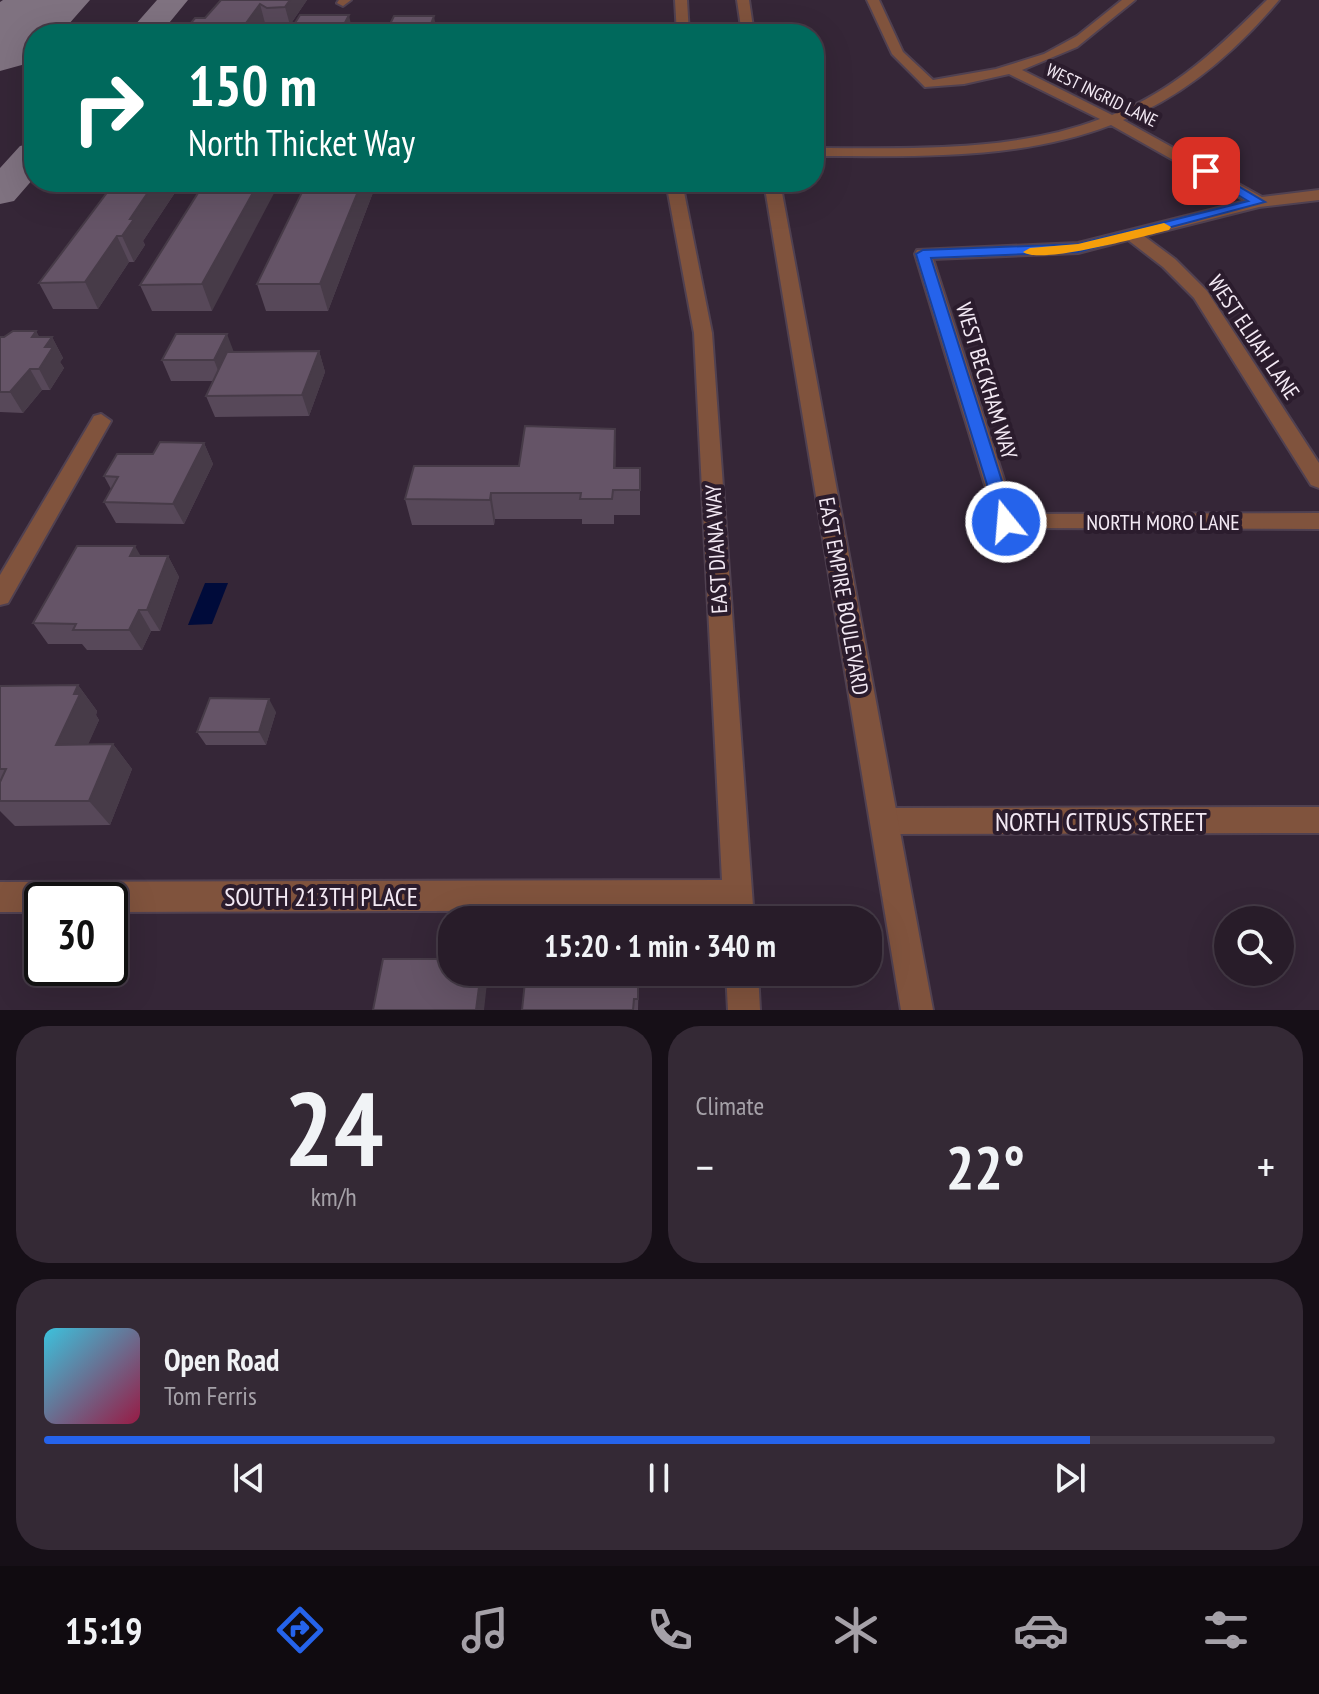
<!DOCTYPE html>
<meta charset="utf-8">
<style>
body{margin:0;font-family:"PT Sans Narrow",sans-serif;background:#342935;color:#f1f3f6;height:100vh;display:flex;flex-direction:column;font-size:30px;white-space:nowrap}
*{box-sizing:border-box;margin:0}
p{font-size:26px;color:#a5a1a8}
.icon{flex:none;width:44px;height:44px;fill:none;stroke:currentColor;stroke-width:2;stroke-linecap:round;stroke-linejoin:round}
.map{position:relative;height:1010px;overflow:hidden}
.panel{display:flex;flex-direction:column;gap:16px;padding:16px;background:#160f17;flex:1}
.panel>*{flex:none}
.banner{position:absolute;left:24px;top:24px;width:800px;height:168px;border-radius:32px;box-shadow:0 8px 32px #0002,0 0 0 2px #443a46;background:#00695c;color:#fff;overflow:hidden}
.buttons{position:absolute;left:1214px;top:906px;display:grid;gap:16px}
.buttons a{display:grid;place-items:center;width:80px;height:80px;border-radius:50%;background:#281c29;box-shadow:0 8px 32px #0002,0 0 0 2px #443a46;font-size:40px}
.speed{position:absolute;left:24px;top:882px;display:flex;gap:16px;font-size:40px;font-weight:700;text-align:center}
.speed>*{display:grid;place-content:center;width:104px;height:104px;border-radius:50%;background:#281c29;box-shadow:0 8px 32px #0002,0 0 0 2px #443a46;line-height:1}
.speed .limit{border:4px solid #111;border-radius:12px;background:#fff;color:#111}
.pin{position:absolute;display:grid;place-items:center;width:68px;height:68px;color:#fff;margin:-34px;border-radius:16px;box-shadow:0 4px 12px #0006}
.me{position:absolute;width:88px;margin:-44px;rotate:343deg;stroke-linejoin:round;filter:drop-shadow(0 0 6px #0008)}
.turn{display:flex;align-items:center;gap:28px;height:168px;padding:0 32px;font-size:36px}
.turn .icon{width:104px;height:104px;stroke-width:2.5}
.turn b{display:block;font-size:56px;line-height:68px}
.big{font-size:60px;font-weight:700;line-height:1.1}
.panel .widget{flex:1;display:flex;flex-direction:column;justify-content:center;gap:12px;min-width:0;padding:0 28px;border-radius:32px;background:#342935}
.panel .dial{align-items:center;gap:0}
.dial b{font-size:104px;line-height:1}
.song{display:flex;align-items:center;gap:24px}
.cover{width:96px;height:96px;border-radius:12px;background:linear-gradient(135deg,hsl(190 70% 55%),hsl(340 70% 35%))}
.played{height:8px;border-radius:4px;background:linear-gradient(90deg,#2563eb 85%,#443a46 85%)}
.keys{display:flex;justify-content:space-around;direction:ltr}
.heat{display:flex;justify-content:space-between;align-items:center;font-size:44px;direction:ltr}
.panel .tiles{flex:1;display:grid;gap:16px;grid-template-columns:1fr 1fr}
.widget:last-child{grid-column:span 2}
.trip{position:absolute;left:438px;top:906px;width:444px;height:80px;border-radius:32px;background:#281c29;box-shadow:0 8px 32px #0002,0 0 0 2px #443a46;font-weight:700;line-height:80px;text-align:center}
.dock{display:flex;height:128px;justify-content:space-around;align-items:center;background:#100b10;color:#a5a1a8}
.dock .icon{width:56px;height:56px}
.dock .active{color:#2563eb}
.dock b{font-size:36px;color:#f1f3f6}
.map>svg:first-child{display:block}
.water{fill:#000b3a}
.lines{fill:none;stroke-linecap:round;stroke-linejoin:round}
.taxiway{fill:#7f7280;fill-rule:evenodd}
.runway{fill:#7f7280;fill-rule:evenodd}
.minor-casing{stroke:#504151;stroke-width:4}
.tertiary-casing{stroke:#504151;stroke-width:4}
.minor{fill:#80533d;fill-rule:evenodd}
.tertiary{fill:#80533d;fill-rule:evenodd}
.wall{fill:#574859}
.shaded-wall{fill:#473b48}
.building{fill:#655467;stroke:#473b48;stroke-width:2}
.route{fill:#2563eb;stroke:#184099;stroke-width:2}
.slow{fill:#f59e0b}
.labels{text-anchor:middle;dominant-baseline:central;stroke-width:8;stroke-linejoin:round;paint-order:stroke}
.far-street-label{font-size:18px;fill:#f3e9f4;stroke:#2b1c2d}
.street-label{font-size:22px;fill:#f3e9f4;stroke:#2b1c2d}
.near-street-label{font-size:26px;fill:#f3e9f4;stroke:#2b1c2d}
</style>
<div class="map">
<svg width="1319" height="1010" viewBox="0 0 1319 1010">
<rect width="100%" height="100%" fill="#352637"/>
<path class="water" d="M 205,583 L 228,583 L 212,624 L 188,625 Z"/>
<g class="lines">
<path class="taxiway" d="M 3,0 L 36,0 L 11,25 L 0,27 L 0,2 Z
M 157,0 L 188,0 L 160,34 L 127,34 Z
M 34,143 L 34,178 L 14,201 L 0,204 L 0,168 L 20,146 Z"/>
<path class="runway" d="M 6,0 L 90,0 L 60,34 L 34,34 L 34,59 L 29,63 L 0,71 L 0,5 Z"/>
<g class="minor-casing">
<path id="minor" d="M 339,0 L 351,0 L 343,6 L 337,3 Z
M 675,0 L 687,0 L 689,34 L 677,34 Z
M 867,0 L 879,0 L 903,52 L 933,80 L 996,69 L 1044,54 L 1077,36 L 1122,0 L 1135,0 L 1077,47 L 1022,70 L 1112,115 C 1176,90 1219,47 1267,0 L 1279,0 C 1236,51 1185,96 1123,120 L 1262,197 L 1319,190 L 1319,200 L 1259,207 L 1144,236 L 1175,259 L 1207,291 L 1319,463 L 1319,488 L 1311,485 L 1194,298 L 1163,267 L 1128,240 L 1078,253 L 933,259 L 1015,514 L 1319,513 L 1319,529 L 998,528 L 915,254 L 917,250 L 1078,243 L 1246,201 L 1111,125 C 1018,161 912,156 814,156 L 814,148 C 907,148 1011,153 1100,119 L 1009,74 L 964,84 L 925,87 L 892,54 Z
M 666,182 L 682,182 L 712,333 L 754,920 L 724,920 L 723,910 L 110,912 L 110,900 L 42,900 L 42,912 L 0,912 L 0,882 L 722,880 L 694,333 Z
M 101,414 L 111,421 L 8,603 L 0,605 L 0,575 L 94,416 Z
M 1319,807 L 1319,833 L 884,834 L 874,831 L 870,821 L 874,811 L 884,808 Z
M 726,972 L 758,972 L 760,1010 L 728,1010 Z"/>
</g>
<g class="tertiary-casing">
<path id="tertiary" d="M 737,0 L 749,0 L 754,34 L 742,34 Z
M 764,182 L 780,182 L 933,1010 L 901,1010 Z"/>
</g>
<use href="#minor" class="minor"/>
<use href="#tertiary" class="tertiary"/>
</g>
<path class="wall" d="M 221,0 L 307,0 L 290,25 L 272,26 L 265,23 L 257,34 L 182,34 L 205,18 Z
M 115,182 L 182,182 L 143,241 L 145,245 L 134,262 L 129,262 L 98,309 L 53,309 L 39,283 Z
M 205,182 L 212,311 L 152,311 L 140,285 Z
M 307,182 L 377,182 L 328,311 L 266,311 L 257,284 Z
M 36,331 L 39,337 L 52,337 L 63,358 L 60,362 L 64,368 L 50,390 L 42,390 L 23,413 L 0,412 L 0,337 Z
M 319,351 L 325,372 L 309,416 L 215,417 L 206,396 L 213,381 L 171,381 L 162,360 L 234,352 Z
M 615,429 L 615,468 L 640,468 L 640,515 L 614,515 L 614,524 L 582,524 L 582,519 L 495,519 L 494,525 L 412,525 L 405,499 L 519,466 Z
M 204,443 L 213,464 L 184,524 L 116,523 L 104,502 L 111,489 L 104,476 L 153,454 Z
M 140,556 L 168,556 L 179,577 L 160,631 L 151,631 L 142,650 L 87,650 L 82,644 L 48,644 L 33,623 Z
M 78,685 L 97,711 L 96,715 L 99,720 L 88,744 L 113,744 L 132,769 L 110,825 L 15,826 L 0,811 L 0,686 Z
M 276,712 L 266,745 L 206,745 L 197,732 Z
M 639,972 L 638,1010 L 522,1010 Z"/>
<path class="shaded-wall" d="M 290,0 L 307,0 L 290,25 L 285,7 Z
M 260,4 L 265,23 L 257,34 L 238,34 Z
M 349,15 L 353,34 L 339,34 Z
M 434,16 L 437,34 L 427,34 Z
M 155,182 L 182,182 L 143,241 L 145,245 L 134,262 L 122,236 L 130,219 Z
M 259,182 L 280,182 L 212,311 L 202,284 Z
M 362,182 L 377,182 L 328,311 L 320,284 Z
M 117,236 L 129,262 L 98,309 L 85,282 Z
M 36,331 L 45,347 L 52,337 L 63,358 L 60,362 L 64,368 L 50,390 L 39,369 L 32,337 Z
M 227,334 L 235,355 L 222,381 L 214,360 Z
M 319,351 L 325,372 L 309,416 L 302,395 Z
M 30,369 L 42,390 L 23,413 L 10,392 Z
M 615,429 L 616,454 L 615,493 L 614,468 Z
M 204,443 L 213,464 L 184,524 L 173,504 Z
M 491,493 L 495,519 L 494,525 L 490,500 Z
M 135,546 L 147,567 L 130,556 Z
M 168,556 L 179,577 L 160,631 L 147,610 Z
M 139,610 L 151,631 L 142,650 L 129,630 Z
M 78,685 L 97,711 L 96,715 L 99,720 L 77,770 L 56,745 Z
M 269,699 L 276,712 L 266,745 L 259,732 Z
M 113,744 L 132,769 L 110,825 L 89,801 Z
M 481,972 L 487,972 L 488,974 L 484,1010 L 476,1010 Z"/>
<path class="building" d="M 221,0 L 290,0 L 285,7 L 267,8 L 260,4 L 238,34 L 182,34 L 195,18 L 205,18 Z
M 300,15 L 349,15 L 339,34 L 288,34 Z
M 394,16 L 434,16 L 427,34 L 385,34 Z
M 115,182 L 155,182 L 130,219 L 134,219 L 122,236 L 117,236 L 85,282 L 39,283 Z
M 205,182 L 259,182 L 202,284 L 140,285 Z
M 307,182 L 362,182 L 320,284 L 257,284 Z
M 13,331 L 36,331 L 32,337 L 52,337 L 45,347 L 53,347 L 39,369 L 30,369 L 10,392 L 0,392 L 0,337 L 4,337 Z
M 176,334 L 227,334 L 214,360 L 162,360 Z
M 319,351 L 302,395 L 206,396 L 227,352 Z
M 525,426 L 615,429 L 614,468 L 640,468 L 640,490 L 613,490 L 612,499 L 580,499 L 581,493 L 491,493 L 490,500 L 405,499 L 414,466 L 519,466 Z
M 160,442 L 204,443 L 173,504 L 104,502 L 118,477 L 104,476 L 117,454 L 153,454 Z
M 77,546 L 135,546 L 130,556 L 168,556 L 147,610 L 139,610 L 129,630 L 73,630 L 76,624 L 33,623 Z
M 78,685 L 74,694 L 80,694 L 56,745 L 113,744 L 89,801 L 0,801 L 0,782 L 6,769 L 0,769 L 0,686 Z
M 210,698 L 269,699 L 259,732 L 197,732 Z
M 383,959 L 452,959 L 452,972 L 481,972 L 476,1010 L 373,1010 Z
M 526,972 L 638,972 L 638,999 L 634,999 L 633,1010 L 522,1010 Z"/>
<path class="route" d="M 1206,167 L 1265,202 L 1078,252 L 931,258 L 1015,522 L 1006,529 L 1000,527 L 916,254 L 923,250 L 1078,244 L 1248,201 L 1201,173 L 1199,171 Z"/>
<path class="slow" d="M 1164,223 L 1171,227 L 1169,230 C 1144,236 1041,265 1023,252 L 1030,248 L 1078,244 Z"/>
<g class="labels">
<g class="far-street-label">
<text transform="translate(1102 95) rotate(26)">WEST INGRID LANE</text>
</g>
<g class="street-label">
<text transform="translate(1254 337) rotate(56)">WEST ELIJAH LANE</text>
<text transform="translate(987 381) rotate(73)">WEST BECKHAM WAY</text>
<text x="1163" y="522">NORTH MORO LANE</text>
<text transform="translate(716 549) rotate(-93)">EAST DIANA WAY</text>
<text transform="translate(844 596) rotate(80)">EAST EMPIRE BOULEVARD</text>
</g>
<g class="near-street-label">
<text x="1101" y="821">NORTH CITRUS STREET</text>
<text x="321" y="896">SOUTH 213TH PLACE</text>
</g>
</g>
</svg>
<div class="buttons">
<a><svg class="icon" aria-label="search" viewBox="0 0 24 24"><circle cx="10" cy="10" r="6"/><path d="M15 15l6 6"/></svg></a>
</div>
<div class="speed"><div class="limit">30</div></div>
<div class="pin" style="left:1206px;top:171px;background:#d93025"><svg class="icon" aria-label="arrive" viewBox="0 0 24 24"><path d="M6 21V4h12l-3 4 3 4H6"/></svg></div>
<svg class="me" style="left:1006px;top:522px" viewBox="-20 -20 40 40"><circle r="17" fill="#2563eb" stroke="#fff" stroke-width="3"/><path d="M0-11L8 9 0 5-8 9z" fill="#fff"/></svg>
<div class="trip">15:20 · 1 min · 340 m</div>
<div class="banner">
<div class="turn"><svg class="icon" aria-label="right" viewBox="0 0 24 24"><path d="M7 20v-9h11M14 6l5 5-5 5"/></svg><div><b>150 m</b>North Thicket Way</div></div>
</div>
</div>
<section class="panel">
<div class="tiles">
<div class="widget dial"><b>24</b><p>km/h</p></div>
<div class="widget"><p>Climate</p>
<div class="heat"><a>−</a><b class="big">22°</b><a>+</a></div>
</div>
<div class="widget">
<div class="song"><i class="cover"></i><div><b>Open Road</b><p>Tom Ferris</p></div></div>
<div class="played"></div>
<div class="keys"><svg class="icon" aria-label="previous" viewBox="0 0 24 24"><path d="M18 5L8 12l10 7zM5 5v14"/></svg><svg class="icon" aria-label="pause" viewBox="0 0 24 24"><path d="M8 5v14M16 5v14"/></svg><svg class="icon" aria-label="next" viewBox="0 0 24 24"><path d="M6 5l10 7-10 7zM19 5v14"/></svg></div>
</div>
</div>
</section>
<nav class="dock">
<b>15:19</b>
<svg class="icon active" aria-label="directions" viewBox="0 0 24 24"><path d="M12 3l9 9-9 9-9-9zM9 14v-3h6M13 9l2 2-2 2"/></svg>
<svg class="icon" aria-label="music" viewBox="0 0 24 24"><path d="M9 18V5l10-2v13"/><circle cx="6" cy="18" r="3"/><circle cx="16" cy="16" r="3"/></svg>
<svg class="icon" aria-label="phone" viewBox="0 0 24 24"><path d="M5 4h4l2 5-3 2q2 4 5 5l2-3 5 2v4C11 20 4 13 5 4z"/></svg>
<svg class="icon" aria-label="climate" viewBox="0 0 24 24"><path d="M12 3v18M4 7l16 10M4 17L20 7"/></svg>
<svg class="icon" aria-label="car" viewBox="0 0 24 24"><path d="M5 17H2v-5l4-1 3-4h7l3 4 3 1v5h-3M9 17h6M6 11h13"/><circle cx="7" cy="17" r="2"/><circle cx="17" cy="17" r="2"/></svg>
<svg class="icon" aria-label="filters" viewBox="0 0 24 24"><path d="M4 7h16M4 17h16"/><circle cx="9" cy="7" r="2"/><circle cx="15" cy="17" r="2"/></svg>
</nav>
